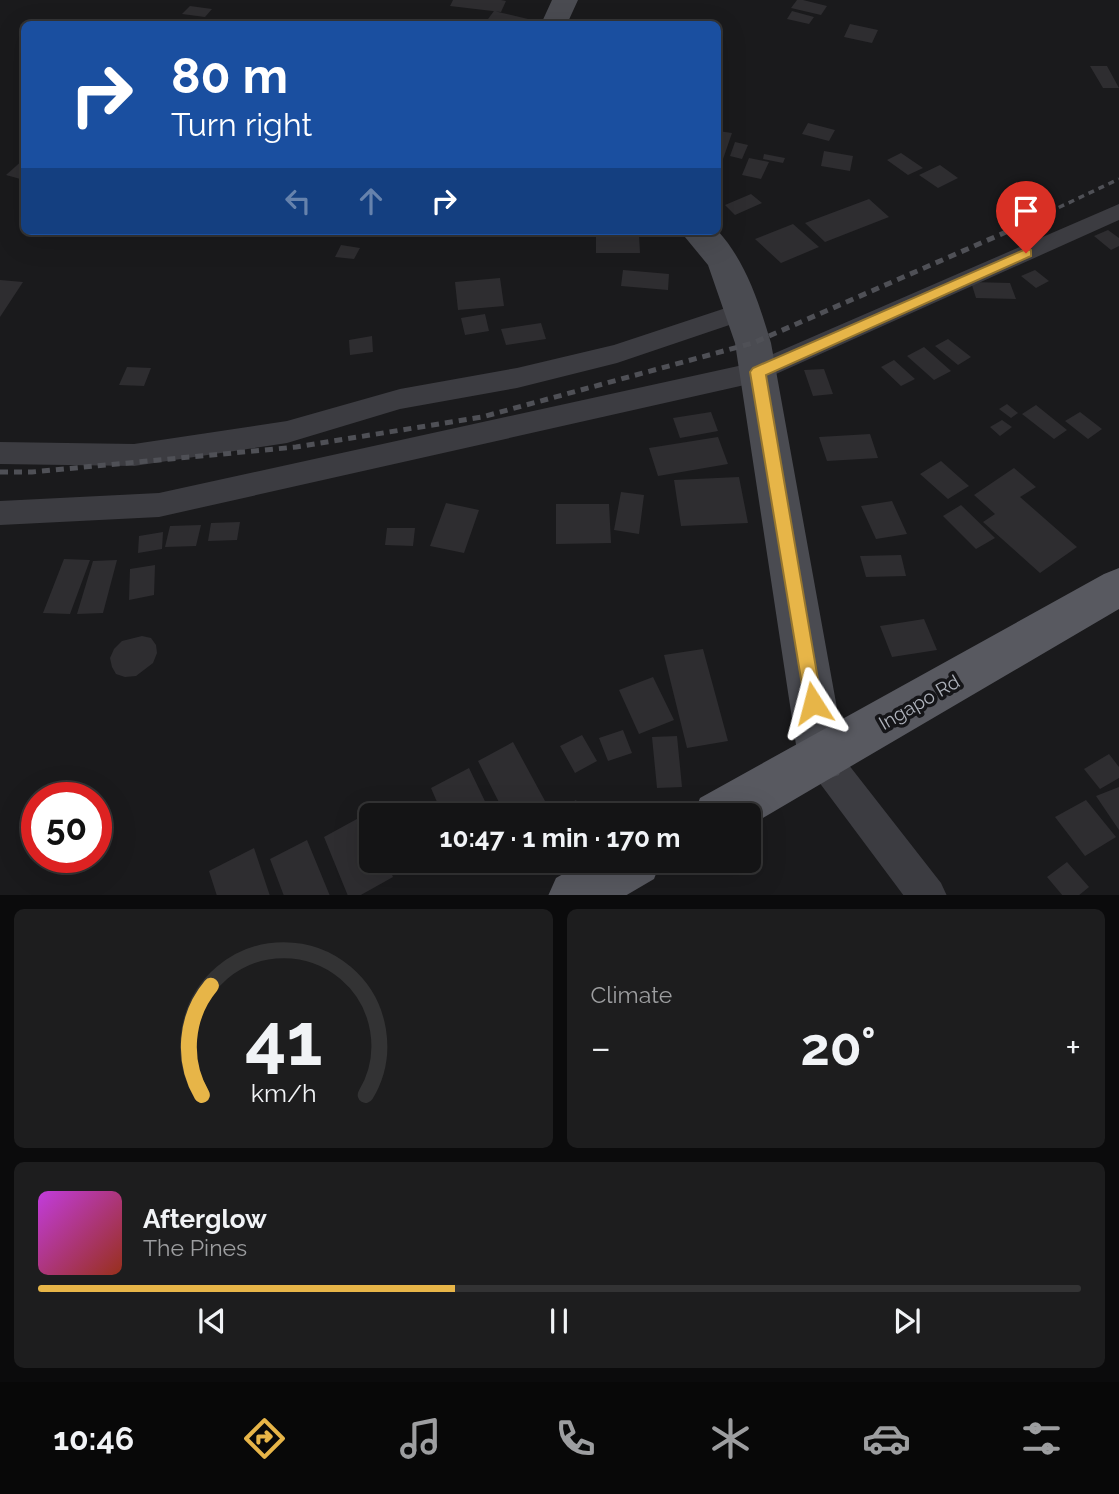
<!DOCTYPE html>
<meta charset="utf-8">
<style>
body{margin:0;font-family:Raleway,sans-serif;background:#1d1d1e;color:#f1f3f6;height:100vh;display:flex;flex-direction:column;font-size:26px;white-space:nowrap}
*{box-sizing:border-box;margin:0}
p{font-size:23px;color:#9d9ea0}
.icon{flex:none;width:38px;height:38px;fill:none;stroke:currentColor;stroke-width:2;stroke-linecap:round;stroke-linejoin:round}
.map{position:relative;height:895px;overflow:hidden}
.sheet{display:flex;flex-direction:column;gap:14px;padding:14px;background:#0b0b0c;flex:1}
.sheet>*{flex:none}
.guide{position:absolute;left:21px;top:21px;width:700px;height:214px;border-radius:10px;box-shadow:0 7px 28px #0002,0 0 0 2px #333334;background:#1a4fa0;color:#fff;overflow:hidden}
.speed{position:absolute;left:21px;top:782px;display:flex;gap:14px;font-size:35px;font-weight:700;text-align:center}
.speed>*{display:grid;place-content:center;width:91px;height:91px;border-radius:50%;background:#141415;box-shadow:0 7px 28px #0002,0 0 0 2px #333334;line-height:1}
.speed .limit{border:10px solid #d22;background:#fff;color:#111}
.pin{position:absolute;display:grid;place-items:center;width:60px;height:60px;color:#fff;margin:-72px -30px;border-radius:50% 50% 50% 0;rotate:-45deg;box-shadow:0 0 7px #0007}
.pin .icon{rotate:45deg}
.me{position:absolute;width:77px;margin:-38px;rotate:351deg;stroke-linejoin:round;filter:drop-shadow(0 0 5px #0008)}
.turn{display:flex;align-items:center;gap:24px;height:147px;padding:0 35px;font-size:32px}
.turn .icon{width:91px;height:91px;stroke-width:2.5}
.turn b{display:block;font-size:49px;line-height:60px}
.lanes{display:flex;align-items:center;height:66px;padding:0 35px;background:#0003;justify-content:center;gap:35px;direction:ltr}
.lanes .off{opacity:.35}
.big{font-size:52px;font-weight:700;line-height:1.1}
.sheet .widget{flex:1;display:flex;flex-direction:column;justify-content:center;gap:10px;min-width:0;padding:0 24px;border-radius:10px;background:#1d1d1e}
.sheet .dial{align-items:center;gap:0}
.dial svg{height:182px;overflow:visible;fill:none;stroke:#333334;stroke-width:7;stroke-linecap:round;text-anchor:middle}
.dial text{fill:#f1f3f6;stroke:none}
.song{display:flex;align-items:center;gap:21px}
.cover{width:84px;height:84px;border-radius:10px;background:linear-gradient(135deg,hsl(290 70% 55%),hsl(10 70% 35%))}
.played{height:7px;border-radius:4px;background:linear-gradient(90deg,#e7b548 40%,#333334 40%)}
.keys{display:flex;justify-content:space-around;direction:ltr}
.heat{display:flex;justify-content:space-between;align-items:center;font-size:38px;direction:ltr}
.sheet .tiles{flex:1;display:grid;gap:14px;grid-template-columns:1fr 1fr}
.widget:last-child{grid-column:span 2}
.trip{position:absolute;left:359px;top:803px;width:402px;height:70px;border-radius:10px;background:#141415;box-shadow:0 7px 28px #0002,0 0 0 2px #333334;font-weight:700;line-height:70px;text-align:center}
.menu{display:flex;height:112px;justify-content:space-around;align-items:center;background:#080808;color:#9d9ea0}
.menu .icon{width:49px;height:49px}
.menu .current{color:#e7b548}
.menu b{font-size:32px;color:#f1f3f6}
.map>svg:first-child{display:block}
.building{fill:#2e2d30}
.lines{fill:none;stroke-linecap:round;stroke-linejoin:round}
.street{fill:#3c3c41;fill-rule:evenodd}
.secondary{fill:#4a4b51;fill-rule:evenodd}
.primary{fill:#585960;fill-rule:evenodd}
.rail-far1{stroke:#4f5056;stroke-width:3.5;stroke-dasharray:6 5;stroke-linecap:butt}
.rail{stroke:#4f5056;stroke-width:5;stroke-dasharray:8 6;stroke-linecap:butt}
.route{fill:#e7b548;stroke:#96762f;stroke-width:2}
.labels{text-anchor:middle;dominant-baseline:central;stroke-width:7;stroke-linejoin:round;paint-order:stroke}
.street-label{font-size:19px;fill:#aeb2bb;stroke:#151518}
</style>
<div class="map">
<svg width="1119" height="896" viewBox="0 0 1119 896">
<rect width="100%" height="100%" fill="#1a1a1c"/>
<path class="building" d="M 453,0 L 501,0 L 506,1 L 501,12 L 450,6 Z
M 797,0 L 803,0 L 827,6 L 821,15 L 791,8 Z
M 190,6 L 212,9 L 205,17 L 182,14 Z
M 494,11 L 528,19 L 524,24 L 488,19 Z
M 792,11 L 814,17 L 809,24 L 787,19 Z
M 850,24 L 878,30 L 872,43 L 844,37 Z
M 1090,66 L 1107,66 L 1119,88 L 1103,88 Z
M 808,123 L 835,130 L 829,141 L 802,134 Z
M 718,131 L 732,133 L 723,159 L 718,158 Z
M 735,142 L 748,145 L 742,159 L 730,156 Z
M 824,151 L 853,156 L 850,171 L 821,166 Z
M 901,153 L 923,168 L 908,175 L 887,160 Z
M 764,154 L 785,158 L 783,163 L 763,159 Z
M 749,158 L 769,162 L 761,179 L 742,175 Z
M 24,159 L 24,180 L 6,175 Z
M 940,165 L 958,178 L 938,188 L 919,175 Z
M 751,194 L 762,203 L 735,215 L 725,205 Z
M 869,199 L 889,217 L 825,242 L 805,223 Z
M 793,224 L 819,247 L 781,263 L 755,239 Z
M 1108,230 L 1119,238 L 1119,246 L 1111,250 L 1094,236 Z
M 596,235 L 639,235 L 640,253 L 596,253 Z
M 341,245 L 360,248 L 354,259 L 335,257 Z
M 623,270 L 669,274 L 668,290 L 621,286 Z
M 1035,270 L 1049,281 L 1036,288 L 1021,276 Z
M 500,278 L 504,306 L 458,310 L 455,282 Z
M 0,280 L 23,282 L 0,317 Z
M 971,282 L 1010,283 L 1016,299 L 976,298 Z
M 485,314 L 489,331 L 465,335 L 461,318 Z
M 541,323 L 546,339 L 506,345 L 501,329 Z
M 372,336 L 373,352 L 350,355 L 349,340 Z
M 948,339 L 971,357 L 958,365 L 935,346 Z
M 924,347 L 951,371 L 934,380 L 907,356 Z
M 894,360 L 915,379 L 901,386 L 881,367 Z
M 127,367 L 151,368 L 144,386 L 119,385 Z
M 824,369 L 833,394 L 813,396 L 804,370 Z
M 1007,404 L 1018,413 L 1011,418 L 999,409 Z
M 1036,405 L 1067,430 L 1054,439 L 1022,414 Z
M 711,412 L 718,431 L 680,438 L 673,418 Z
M 1080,412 L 1102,429 L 1088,439 L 1065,421 Z
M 1002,420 L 1012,427 L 1000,436 L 990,427 Z
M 870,434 L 878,458 L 827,461 L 819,437 Z
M 718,437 L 728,464 L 658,476 L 649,448 Z
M 941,461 L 969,486 L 948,499 L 920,474 Z
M 1014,468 L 1036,487 L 1020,497 L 1077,547 L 1040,573 L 983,522 L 995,514 L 974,495 Z
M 739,477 L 748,523 L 681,526 L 674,480 Z
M 621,492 L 644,495 L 639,534 L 614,530 Z
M 892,501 L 907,534 L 876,539 L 861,506 Z
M 446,503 L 479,510 L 464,553 L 430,546 Z
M 556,504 L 609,504 L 611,543 L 556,544 Z
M 961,505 L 995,538 L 976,549 L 943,516 Z
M 240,522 L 237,540 L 208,541 L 211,523 Z
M 201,525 L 196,546 L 165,547 L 170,526 Z
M 387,528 L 415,528 L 413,546 L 385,545 Z
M 163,532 L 162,549 L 138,553 L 139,536 Z
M 901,555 L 906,576 L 866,577 L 860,556 Z
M 64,559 L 90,560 L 70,614 L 43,613 Z
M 117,560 L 103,613 L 77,614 L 93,561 Z
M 155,565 L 154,595 L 129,600 L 130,569 Z
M 924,619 L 937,650 L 892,657 L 880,626 Z
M 142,636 L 151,638 L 156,645 L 157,653 L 153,663 L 136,676 L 125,677 L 116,674 L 112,667 L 110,658 L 114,649 L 122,641 Z
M 703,649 L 728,741 L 687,748 L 664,655 Z
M 653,677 L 674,720 L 639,734 L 619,690 Z
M 623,730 L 632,753 L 608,761 L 599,738 Z
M 582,735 L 597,761 L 575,773 L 560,746 Z
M 677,736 L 682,787 L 657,788 L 652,737 Z
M 513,742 L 545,801 L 519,816 L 506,816 L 478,761 Z
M 1109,754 L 1119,767 L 1119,778 L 1100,789 L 1084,769 Z
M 469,768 L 492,816 L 443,816 L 431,788 Z
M 1119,787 L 1119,830 L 1096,796 Z
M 576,800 L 584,816 L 561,816 L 558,810 Z
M 1086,800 L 1116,837 L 1085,856 L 1055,817 Z
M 366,814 L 371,826 L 371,861 L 386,861 L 393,877 L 359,896 L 348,896 L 324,837 Z
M 307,840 L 330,896 L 284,896 L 270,859 Z
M 254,848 L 270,896 L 217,896 L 209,871 Z
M 517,861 L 542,861 L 523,873 Z
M 1067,862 L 1089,887 L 1078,896 L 1063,896 L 1047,877 Z"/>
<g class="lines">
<path class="street" d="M 1119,204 L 1119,220 L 758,382 L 159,517 L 0,525 L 0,501 L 159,493 L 752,363 Z
M 744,302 L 753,305 L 757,311 L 753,317 L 617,363 L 517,388 L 400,409 L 287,443 L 134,466 L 0,464 L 0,442 L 134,444 L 287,421 L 400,389 L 517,368 L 614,345 Z
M 822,741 L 834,746 L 941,883 L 947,896 L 904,896 L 810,770 L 805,758 L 810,746 Z"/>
<path class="secondary" d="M 552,0 L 578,0 L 567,24 L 541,24 Z
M 680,231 L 718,231 C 746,262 759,303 771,343 L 846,758 L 839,775 L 822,781 L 805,775 L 798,758 L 735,343 L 708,265 Z"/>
<path class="primary" d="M 1119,568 L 1119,609 L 749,826 L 749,816 L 693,816 L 700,798 L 1104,574 Z
M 586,861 L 661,861 L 654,879 L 625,896 L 548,896 L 556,878 Z"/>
<path class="rail-far1" d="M 1009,231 L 1119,179"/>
<path class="rail" d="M 0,472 L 32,472 L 296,447 L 482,417 L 753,343 L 1013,229"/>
</g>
<path class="route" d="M 1026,249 L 1031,250 L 1031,256 L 766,375 L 822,703 L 819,709 L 813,712 L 806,709 L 750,372 L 753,368 Z"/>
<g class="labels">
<g class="street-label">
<text transform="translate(919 702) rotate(-30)">Ingapo Rd</text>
</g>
</g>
</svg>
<div class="speed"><div class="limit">50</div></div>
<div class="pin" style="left:1026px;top:253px;background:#d93025"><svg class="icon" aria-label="arrive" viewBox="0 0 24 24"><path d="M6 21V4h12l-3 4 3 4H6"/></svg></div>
<svg class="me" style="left:813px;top:703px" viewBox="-20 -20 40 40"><path d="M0-17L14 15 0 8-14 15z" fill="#e7b548" stroke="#fff" stroke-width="4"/></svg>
<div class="trip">10:47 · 1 min · 170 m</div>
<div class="guide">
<div class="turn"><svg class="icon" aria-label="right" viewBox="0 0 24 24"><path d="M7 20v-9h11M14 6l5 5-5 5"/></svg><div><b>80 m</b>Turn right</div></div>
<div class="lanes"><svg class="icon off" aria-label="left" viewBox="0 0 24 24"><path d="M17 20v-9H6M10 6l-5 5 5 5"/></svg><svg class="icon off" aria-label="ahead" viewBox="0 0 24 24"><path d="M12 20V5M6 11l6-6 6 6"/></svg><svg class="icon" aria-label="right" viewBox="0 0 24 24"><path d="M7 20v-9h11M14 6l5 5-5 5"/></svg></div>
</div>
</div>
<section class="sheet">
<div class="tiles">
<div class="widget dial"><svg viewBox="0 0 100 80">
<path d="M14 69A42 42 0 1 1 86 69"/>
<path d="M14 69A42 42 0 0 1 18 21" stroke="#e7b548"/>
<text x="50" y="56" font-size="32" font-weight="700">41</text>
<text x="50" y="72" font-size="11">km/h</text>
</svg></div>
<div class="widget"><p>Climate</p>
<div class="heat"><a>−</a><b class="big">20°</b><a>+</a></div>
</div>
<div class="widget">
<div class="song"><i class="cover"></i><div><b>Afterglow</b><p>The Pines</p></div></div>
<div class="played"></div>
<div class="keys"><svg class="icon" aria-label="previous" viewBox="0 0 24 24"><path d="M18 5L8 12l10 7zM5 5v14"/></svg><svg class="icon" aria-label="pause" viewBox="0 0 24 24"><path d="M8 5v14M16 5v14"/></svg><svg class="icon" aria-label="next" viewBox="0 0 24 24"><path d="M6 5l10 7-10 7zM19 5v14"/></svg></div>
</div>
</div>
</section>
<nav class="menu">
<b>10:46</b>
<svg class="icon current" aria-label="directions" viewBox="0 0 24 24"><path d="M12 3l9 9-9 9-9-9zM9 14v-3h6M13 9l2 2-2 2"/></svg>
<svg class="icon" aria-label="music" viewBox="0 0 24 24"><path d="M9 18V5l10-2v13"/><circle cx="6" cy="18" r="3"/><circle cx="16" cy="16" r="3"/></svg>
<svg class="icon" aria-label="phone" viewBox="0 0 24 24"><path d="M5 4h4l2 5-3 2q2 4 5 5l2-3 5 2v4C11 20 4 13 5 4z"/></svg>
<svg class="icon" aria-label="climate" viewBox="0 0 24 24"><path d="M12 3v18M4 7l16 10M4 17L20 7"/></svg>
<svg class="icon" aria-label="car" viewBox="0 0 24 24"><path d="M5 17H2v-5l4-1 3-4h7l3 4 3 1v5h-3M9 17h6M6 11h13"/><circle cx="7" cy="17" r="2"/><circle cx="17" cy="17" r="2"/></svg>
<svg class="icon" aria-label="filters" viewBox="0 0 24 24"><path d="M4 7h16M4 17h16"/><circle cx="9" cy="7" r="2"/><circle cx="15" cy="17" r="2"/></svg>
</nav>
